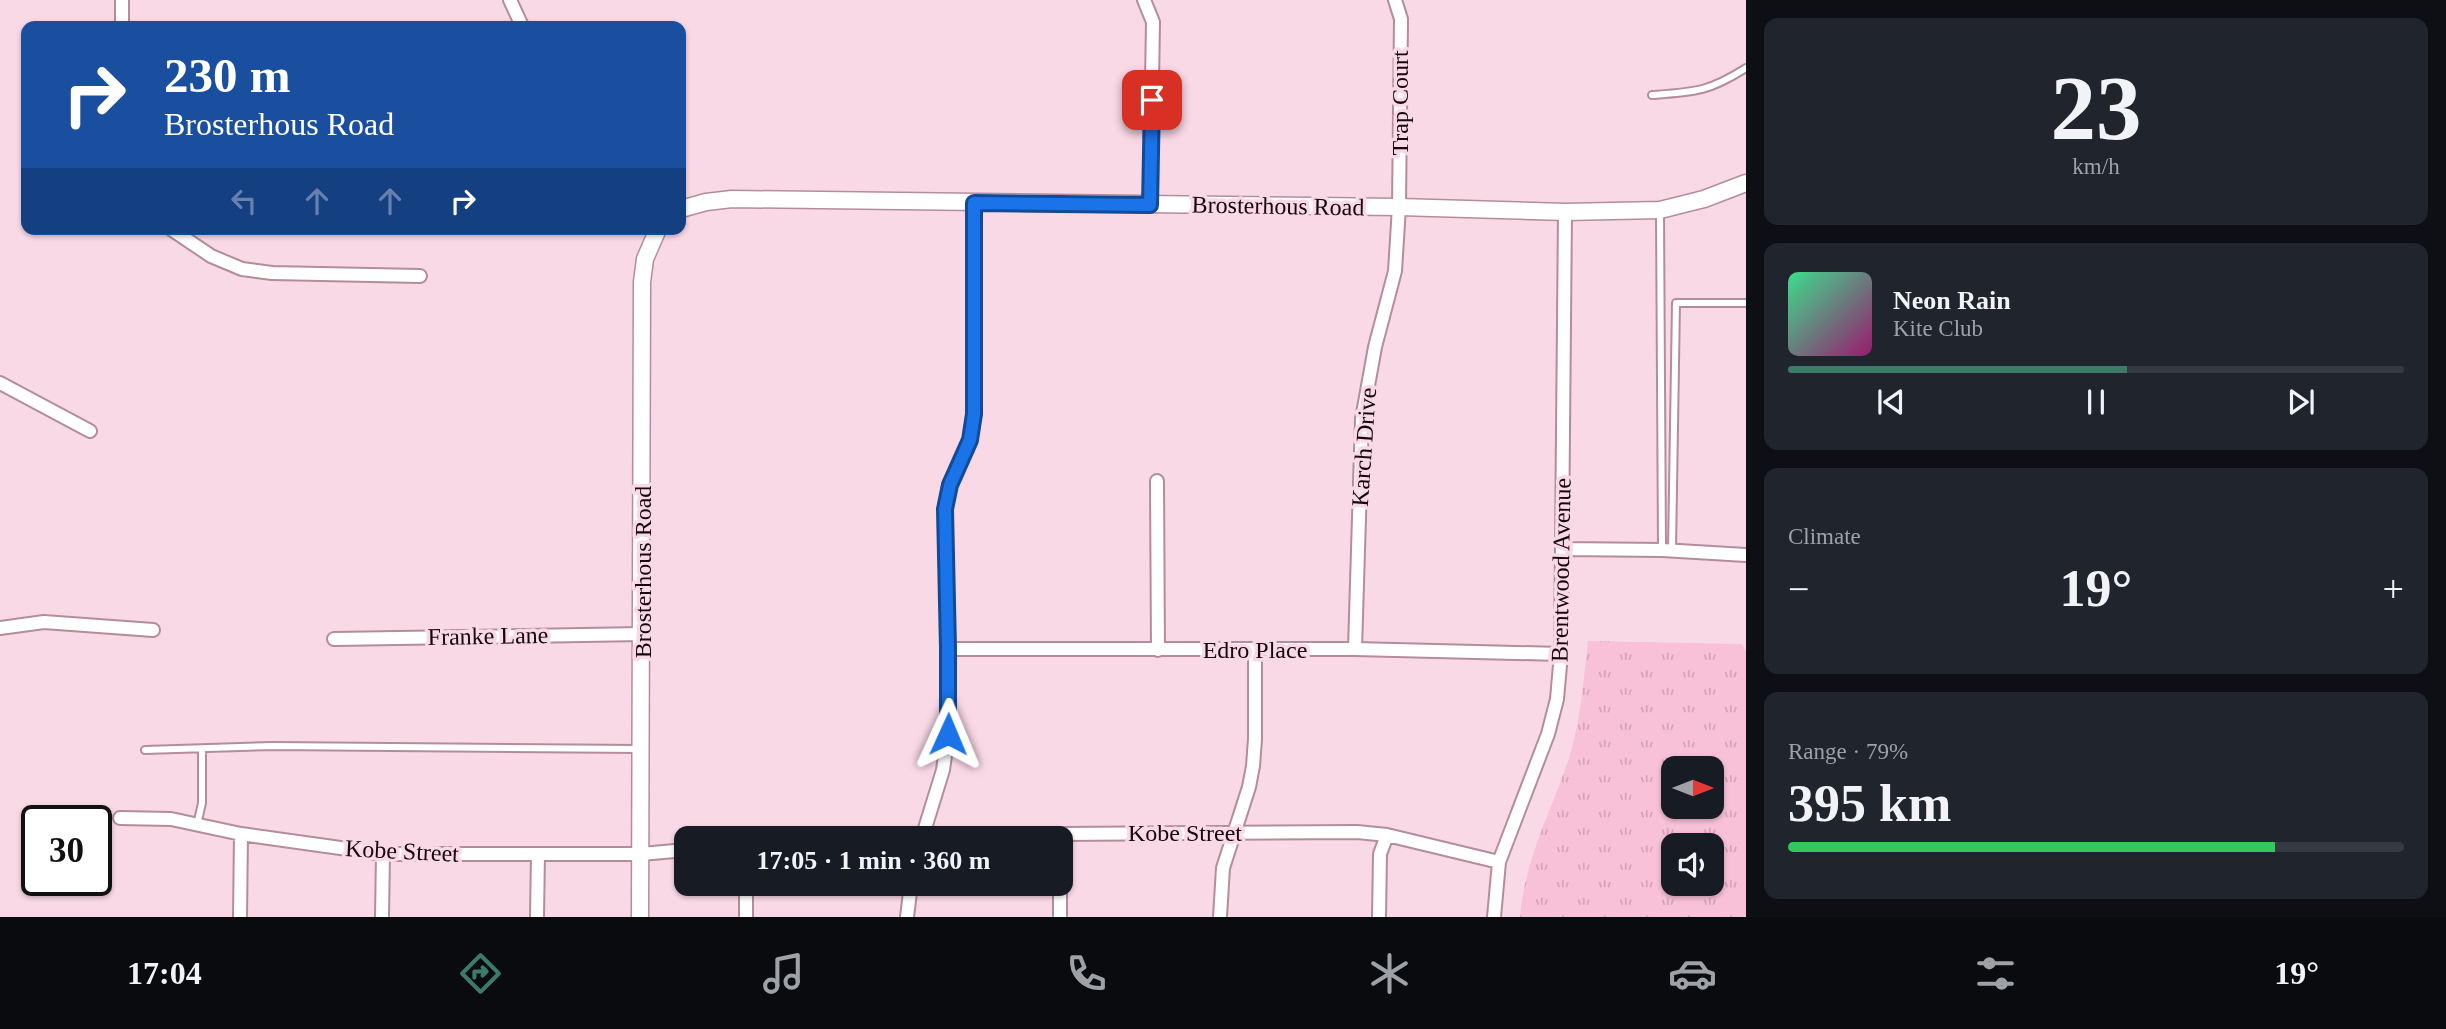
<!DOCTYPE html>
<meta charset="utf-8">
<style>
body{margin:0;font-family:Georgia,serif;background:#20242c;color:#f1f3f6;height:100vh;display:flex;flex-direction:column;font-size:26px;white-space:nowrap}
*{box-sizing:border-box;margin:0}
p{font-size:23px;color:#9ea1a6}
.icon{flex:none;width:38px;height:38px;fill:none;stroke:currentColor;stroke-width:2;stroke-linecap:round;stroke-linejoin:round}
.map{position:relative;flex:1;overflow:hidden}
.panel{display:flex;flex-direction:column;gap:18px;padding:18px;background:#0d0f14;width:700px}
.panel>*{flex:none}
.banner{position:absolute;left:21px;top:21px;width:665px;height:214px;border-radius:14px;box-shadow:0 2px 5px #0004;background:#1a4fa0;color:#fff;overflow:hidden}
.needle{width:46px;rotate:90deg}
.buttons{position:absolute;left:1661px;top:756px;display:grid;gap:14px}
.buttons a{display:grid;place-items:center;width:63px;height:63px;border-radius:14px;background:#171b24;box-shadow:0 2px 5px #0004;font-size:35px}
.speed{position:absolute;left:21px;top:805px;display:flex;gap:14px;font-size:35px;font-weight:700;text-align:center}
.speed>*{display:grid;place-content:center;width:91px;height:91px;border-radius:50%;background:#171b24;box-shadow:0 2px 5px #0004;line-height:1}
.speed .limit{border:4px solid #111;border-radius:10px;background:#fff;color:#111}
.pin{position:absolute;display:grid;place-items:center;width:60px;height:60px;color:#fff;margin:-30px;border-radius:14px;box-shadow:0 4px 10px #0006}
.me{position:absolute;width:77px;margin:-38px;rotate:1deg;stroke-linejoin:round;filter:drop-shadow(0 0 5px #0008)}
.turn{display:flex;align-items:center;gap:24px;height:147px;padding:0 28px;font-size:32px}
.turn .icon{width:91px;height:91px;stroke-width:2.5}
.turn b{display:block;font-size:49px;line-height:60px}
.lanes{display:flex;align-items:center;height:66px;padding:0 28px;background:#0003;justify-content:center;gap:35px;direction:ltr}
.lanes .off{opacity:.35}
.big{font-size:52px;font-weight:700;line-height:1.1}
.panel .tile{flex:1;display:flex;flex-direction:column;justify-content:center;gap:10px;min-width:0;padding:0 24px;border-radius:14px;background:#20242c}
.panel .dial{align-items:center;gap:0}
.dial b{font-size:91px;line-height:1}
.song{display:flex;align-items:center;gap:21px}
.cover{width:84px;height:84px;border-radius:10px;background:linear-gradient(135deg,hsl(150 70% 55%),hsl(320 70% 35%))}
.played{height:7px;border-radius:4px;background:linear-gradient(90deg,#3c7b68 55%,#363941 55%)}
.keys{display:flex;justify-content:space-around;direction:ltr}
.heat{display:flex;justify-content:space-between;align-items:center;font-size:38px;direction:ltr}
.charge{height:10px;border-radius:5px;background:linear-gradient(90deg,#34c759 79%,#363941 0)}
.trip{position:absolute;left:674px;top:826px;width:399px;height:70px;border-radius:14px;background:#171b24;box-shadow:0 2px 5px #0004;font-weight:700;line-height:70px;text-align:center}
.tabs{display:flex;height:112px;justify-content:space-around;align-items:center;background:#090b0e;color:#9ea1a6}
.tabs .icon{width:49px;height:49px}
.tabs .current{color:#3c7b68}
.tabs b{font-size:32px;color:#f1f3f6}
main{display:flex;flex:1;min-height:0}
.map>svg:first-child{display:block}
.park{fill:url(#park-tufts);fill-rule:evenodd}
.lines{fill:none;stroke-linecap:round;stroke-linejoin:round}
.service-casing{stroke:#b38d9d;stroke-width:10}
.minor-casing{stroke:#b38d9d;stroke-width:16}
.tertiary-casing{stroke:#b38d9d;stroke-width:19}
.service{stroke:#fff;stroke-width:6}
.minor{stroke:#fff;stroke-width:12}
.tertiary{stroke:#fff;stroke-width:16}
.route-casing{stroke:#114b97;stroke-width:18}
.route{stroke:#1a73e8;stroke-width:12}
.labels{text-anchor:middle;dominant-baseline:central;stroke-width:7;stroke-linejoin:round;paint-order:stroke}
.street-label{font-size:24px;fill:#14070d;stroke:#fad9e7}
</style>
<main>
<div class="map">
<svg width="1746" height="917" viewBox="0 0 1746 917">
<defs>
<pattern id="park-tufts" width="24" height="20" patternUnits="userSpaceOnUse" patternTransform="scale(1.75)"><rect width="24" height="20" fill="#f8c1d8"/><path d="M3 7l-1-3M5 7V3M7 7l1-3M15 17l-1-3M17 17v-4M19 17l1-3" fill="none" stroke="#d4a4b8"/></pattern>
</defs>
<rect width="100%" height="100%" fill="#fad9e7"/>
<path class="park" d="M 1588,641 L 1742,644 L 1746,652 L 1746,917 L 1520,917 C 1525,858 1551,812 1569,758 C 1580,724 1584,677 1588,641 ZM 1673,768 L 1712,768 L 1712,807 L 1673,807 ZM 1673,845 L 1712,845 L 1712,884 L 1673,884 Z"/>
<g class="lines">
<g class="service-casing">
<path id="service" d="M 1652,95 C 1695,92 1708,92 1746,68
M 1660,212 L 1662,550
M 1672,550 L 1676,303 L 1746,303
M 145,750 L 272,746 L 640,749
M 197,825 L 202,803 L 202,750"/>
</g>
<g class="minor-casing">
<path id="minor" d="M 122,0 L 122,26
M 510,0 L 522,26
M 1144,0 L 1153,22 L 1150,205
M 171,229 L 211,256 L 242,269 L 272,273 L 420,276
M 0,383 L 90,431
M 1157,481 L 1158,650
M 1563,549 L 1662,550 L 1746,555
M 0,628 L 44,622 L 153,630
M 334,639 L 643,634
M 948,649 L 1355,649 L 1561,654
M 1355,649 L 1362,419 L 1375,347 L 1395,271 L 1399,207 L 1401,19 L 1395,0
M 120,818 L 171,819 L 241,834 L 383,854 L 641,854 L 686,850
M 868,838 L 1060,834 L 1357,832 L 1387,835 L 1499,862
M 922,838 L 943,770 L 948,734 L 948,649 L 945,509 L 949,485 L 970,440 L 974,413 L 974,203
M 1060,884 L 1060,917
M 240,917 L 241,834
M 382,917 L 383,854
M 537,917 L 538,854
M 746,917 L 746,884
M 907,917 L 911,884
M 1220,917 L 1223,868 L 1249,787 L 1253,766 L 1255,739 L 1255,650
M 1379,917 L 1380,854 L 1387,835
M 1494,917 L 1499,862 L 1548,734 L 1557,699 L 1561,654 L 1565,212"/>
</g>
<g class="tertiary-casing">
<path id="tertiary" d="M 681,209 L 706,202 L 732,199 L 1399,207 L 1565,212 L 1660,210 L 1704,199 L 1746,183
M 640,917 L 642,282 L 645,259 L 658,229"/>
</g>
<use href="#service" class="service"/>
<use href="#minor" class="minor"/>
<use href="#tertiary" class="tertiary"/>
</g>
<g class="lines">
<g class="route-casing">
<path id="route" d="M 948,734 L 948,649 L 945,509 L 950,485 L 970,440 L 974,414 L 974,203 L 1150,205 L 1152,100"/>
</g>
<use href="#route" class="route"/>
</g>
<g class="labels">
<g class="street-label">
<text transform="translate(1400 103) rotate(-90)">Trap Court</text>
<text transform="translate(1278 206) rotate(1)">Brosterhous Road</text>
<text transform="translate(1364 447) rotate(-86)">Karch Drive</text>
<text transform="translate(1561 570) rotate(-89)">Brentwood Avenue</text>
<text transform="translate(643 572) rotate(-90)">Brosterhous Road</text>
<text transform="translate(488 636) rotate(-1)">Franke Lane</text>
<text x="1255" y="650">Edro Place</text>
<text x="1185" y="833">Kobe Street</text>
<text transform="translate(402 851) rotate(3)">Kobe Street</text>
</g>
</g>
</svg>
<div class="buttons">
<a><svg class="needle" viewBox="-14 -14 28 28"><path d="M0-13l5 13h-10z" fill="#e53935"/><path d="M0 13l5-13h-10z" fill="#9ea1a6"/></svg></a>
<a><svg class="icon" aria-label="sound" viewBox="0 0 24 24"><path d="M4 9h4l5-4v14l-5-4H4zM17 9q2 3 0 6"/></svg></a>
</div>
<div class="speed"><div class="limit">30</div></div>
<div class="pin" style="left:1152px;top:100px;background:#d93025"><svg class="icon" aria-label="arrive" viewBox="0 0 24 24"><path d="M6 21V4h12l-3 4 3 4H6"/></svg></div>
<svg class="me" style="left:948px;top:734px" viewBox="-20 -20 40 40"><path d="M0-17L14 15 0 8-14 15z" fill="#1a73e8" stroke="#fff" stroke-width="4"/></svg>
<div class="trip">17:05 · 1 min · 360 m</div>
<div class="banner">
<div class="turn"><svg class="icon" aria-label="right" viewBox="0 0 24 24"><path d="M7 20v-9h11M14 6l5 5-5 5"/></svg><div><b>230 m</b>Brosterhous Road</div></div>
<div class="lanes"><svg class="icon off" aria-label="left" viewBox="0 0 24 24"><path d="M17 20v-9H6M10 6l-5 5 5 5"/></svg><svg class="icon off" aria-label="ahead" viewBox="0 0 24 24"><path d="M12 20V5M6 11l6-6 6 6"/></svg><svg class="icon off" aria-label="ahead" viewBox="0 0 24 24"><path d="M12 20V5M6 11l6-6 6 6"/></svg><svg class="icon" aria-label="right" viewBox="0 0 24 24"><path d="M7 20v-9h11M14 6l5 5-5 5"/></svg></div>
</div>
</div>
<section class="panel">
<div class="tile dial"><b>23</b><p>km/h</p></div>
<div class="tile">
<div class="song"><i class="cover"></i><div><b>Neon Rain</b><p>Kite Club</p></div></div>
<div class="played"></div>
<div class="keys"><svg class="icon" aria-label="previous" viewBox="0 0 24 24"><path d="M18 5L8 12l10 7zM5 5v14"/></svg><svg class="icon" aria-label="pause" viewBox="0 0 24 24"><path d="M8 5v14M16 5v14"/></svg><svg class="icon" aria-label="next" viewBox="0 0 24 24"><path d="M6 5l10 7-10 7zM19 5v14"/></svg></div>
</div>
<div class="tile"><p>Climate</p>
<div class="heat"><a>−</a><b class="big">19°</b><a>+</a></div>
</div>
<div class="tile"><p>Range · 79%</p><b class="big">395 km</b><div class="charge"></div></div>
</section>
</main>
<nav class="tabs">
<b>17:04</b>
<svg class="icon current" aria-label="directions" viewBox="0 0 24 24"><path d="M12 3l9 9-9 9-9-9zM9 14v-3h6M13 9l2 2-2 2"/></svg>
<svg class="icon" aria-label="music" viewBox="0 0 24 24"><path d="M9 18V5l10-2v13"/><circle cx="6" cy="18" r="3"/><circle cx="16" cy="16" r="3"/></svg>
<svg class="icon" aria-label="phone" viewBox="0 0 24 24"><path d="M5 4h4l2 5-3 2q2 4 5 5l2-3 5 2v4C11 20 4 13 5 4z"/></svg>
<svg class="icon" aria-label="climate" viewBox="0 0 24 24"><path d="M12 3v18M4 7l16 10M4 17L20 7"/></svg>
<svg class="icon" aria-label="car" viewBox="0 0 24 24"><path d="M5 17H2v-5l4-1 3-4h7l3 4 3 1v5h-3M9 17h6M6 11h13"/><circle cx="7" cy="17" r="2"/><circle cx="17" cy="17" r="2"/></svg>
<svg class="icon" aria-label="filters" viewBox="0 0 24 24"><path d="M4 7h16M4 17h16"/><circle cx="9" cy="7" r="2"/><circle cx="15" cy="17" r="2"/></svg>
<b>19°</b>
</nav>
